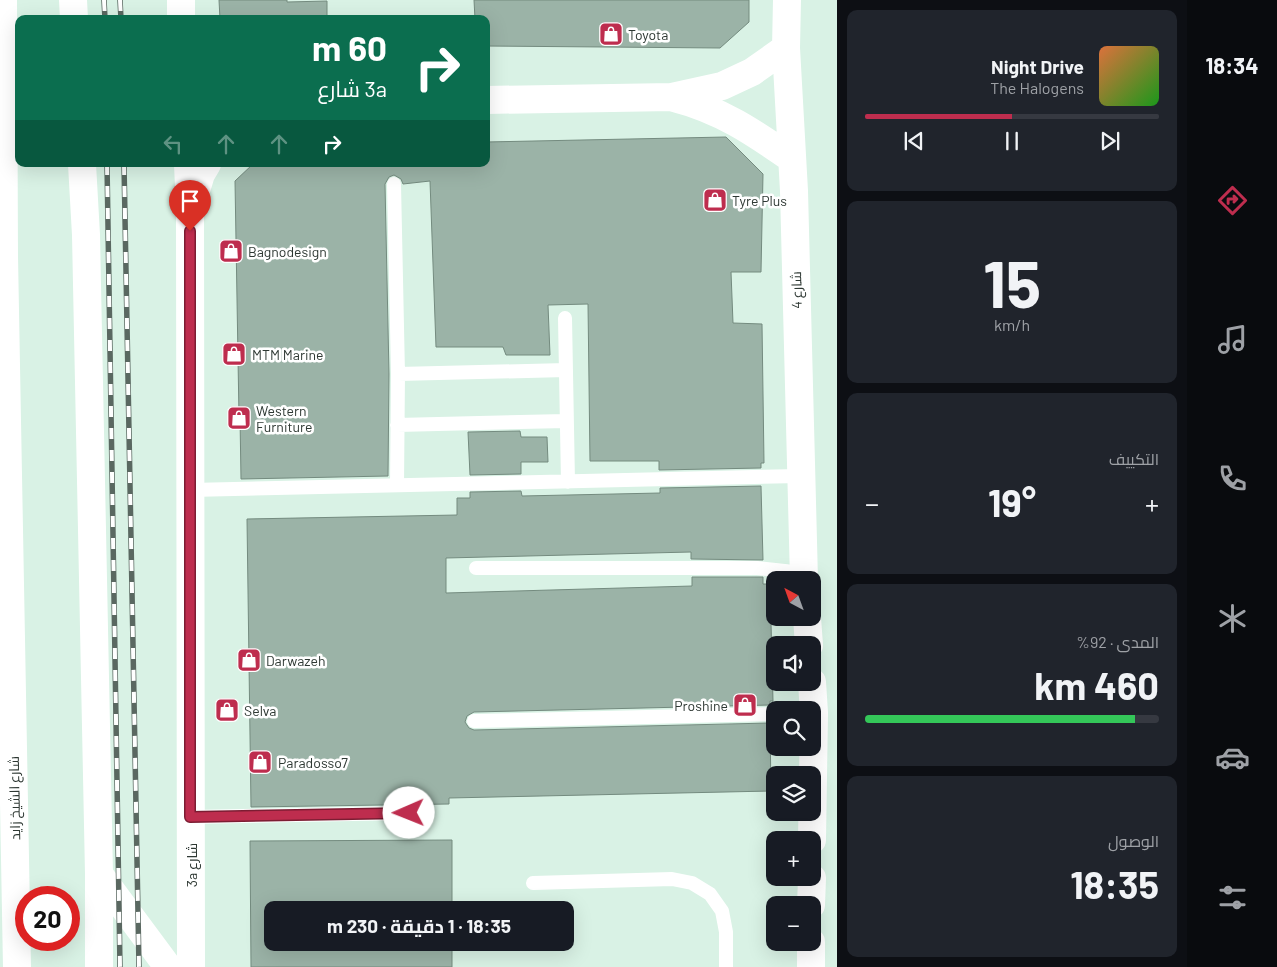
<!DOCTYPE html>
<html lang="ar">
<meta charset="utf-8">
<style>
body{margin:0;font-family:Barlow,Cairo,sans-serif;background:#20242c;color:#f1f3f6;direction:rtl;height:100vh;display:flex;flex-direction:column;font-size:19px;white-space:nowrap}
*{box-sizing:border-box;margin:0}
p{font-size:16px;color:#9ea1a6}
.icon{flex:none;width:28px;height:28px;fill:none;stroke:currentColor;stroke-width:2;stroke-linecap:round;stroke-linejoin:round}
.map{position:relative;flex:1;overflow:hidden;direction:ltr}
.drawer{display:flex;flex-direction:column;gap:10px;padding:10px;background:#0d0f14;width:350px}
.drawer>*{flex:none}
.guide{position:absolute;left:15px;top:15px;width:475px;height:152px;border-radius:10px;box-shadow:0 5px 20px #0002;direction:rtl;background:#0b6e4f;color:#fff;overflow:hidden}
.needle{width:32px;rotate:319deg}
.fabs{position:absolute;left:766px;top:571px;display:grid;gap:10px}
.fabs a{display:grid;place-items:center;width:55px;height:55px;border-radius:10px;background:#171b24;box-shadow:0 5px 20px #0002;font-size:25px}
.speed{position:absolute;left:15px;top:886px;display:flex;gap:10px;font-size:25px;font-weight:700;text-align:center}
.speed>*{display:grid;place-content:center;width:65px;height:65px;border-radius:50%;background:#171b24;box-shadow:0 5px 20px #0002;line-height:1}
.speed .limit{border:8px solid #d22;background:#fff;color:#111}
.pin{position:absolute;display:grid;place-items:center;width:42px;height:42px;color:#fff;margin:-51px -21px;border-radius:50% 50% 50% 0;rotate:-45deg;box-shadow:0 0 5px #0007}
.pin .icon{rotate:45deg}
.me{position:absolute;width:55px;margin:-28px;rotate:269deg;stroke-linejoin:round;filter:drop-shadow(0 0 4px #0008)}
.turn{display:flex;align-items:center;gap:18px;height:105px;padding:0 20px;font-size:22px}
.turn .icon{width:65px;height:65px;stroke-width:2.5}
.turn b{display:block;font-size:35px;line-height:42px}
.lanes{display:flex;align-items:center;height:48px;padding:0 20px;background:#0003;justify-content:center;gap:25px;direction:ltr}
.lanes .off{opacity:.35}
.big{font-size:38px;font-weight:700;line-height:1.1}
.drawer .card{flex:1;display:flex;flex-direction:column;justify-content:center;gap:8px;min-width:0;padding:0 18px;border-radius:10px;background:#20242c}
.drawer .dial{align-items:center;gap:0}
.dial b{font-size:65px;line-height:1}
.song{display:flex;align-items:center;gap:15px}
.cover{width:60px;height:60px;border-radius:8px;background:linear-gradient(135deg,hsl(20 70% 55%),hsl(120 70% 35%))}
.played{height:5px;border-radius:2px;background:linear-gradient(90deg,#be2d4e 50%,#363941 50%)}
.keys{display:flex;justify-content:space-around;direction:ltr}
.heat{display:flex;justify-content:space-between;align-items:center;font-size:28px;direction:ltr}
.charge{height:8px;border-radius:4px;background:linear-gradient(90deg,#34c759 92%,#363941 0)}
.trip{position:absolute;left:264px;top:901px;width:310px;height:50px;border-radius:10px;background:#171b24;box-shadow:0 5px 20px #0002;font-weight:700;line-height:50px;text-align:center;direction:rtl}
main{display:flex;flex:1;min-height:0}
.tabs{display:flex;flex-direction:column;width:90px;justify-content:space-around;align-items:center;background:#090b0e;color:#9ea1a6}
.tabs .icon{width:35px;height:35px}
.tabs .selected{color:#be2d4e}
.tabs b{font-size:22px;color:#f1f3f6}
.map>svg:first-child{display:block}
.building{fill:#9bb3a7;stroke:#748b7f}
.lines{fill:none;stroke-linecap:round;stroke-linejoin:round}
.lane{stroke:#fff;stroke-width:14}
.street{stroke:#fff;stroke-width:28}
.secondary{stroke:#fff;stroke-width:28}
.highway{stroke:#fff;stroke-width:28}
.rail-casing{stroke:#5a6861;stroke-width:5.5}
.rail{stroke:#fff;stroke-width:4;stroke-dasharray:11;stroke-linecap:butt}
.route-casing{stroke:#7c1d33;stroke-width:12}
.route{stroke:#be2d4e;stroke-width:9}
.labels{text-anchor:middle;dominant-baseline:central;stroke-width:5;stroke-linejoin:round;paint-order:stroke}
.poi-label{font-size:14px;fill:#2e3833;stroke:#fff;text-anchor:start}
.street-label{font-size:14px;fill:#2e3833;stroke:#fff}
</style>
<main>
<nav class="tabs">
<b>18:34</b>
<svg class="icon selected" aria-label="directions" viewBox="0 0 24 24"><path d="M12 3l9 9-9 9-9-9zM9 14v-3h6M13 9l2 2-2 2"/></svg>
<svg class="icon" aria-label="music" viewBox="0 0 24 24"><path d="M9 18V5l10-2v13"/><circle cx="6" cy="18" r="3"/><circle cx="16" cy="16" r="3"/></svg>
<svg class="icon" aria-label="phone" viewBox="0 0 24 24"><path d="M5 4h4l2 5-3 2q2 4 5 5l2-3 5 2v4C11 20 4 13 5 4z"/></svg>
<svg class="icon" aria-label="climate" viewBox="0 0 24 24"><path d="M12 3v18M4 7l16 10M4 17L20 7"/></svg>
<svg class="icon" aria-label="car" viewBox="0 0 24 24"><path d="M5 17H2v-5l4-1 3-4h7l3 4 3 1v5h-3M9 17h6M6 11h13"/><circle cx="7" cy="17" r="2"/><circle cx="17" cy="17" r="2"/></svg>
<svg class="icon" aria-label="filters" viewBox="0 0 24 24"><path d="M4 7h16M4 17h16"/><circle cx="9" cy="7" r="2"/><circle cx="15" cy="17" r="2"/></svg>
</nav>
<section class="drawer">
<div class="card">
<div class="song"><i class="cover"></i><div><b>Night Drive</b><p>The Halogens</p></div></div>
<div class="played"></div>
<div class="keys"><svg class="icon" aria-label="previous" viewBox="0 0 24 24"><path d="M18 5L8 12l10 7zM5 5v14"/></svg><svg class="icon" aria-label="pause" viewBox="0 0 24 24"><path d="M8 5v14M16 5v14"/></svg><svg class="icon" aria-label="next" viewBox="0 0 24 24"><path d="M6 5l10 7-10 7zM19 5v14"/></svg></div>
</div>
<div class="card dial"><b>15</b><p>km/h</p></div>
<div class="card"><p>التكييف</p>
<div class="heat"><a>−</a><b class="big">19°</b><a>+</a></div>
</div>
<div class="card"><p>المدى · 92%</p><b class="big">460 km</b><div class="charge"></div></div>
<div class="card"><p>الوصول</p><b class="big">18:35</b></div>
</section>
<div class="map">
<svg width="837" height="967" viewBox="0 0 837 967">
<rect width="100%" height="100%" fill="#d9f2e5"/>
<path class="building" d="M 219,0 L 287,0 L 287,2 L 327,1 L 327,19 L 220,19 Z
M 474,0 L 749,0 L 749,22 L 720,48 L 486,46 L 486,19 L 475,19 Z
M 726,137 L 763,174 L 761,272 L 731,272 L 733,323 L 762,324 L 764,463 L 761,463 L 761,468 L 659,470 L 659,461 L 590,461 L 588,304 L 548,305 L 550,355 L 506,355 L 503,347 L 436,347 L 430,181 L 403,184 L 401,179 L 394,175 L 389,177 L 385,184 L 389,374 L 388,476 L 241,479 L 240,417 L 239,417 L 235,181 L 253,164 L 486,164 L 486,142 Z
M 520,431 L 521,437 L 547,437 L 548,462 L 521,462 L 521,474 L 470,475 L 468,432 Z
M 761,486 L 763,560 L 691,559 L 691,552 L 446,558 L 446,593 L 692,586 L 692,577 L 763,577 L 763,584 L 770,584 L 773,701 L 770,701 L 770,705 L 474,712 L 467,716 L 465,722 L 469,728 L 474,730 L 770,723 L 771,791 L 449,798 L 449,804 L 251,807 L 247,519 L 457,515 L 457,498 L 470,498 L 470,492 L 521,491 L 522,496 L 660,493 L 660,488 Z
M 452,840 L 452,910 L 272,910 L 272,942 L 452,942 L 452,967 L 251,967 L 250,841 Z"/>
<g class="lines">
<path class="lane" d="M 394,184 L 398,374 L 397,485
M 565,318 L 568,482
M 398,374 L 566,370
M 397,425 L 566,421
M 190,490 L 800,476
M 476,568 L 757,568 L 803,573
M 474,721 L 775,714
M 190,817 L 409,813
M 533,883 L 672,879 L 692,883 L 710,894 L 722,911 L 726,932 L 726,967"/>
<path class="street" d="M 787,0 L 786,48 L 794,191 L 804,580
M 674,98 C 721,110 753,132 792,159
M 486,100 L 672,97 L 722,86 L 752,72 L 786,48
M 191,207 L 201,174 L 207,164
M 807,618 L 809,645
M 812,682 L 814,713 L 812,840
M 811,905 L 812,878
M 811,942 L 811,967"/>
<path class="secondary" d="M 181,0 L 181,19
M 188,164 L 190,211 L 191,967"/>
<path class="highway" d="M 3,0 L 4,256 L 17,967
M 73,0 L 74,19
M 82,164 L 86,235 L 99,874 L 99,967
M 99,874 L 168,967"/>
<g class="rail-casing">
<path id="rail" d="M 104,0 L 105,19
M 120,0 L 121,19
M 107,164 L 120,967
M 124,164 L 139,967"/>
</g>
<use href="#rail" class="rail"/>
</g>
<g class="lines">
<g class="route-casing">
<path id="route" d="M 190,231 L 190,817 L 409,813"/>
</g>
<use href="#route" class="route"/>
</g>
<defs>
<g id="shop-square" transform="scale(1.25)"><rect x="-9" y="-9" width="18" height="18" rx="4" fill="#be2d4e" stroke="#fff"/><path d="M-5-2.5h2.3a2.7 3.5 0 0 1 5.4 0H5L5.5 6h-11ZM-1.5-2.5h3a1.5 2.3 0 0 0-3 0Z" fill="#fff"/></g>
</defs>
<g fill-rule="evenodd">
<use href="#shop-square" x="611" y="34"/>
<use href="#shop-square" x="715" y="200"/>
<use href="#shop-square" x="231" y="251"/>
<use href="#shop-square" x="234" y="354"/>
<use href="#shop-square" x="239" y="418"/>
<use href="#shop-square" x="249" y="660"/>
<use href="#shop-square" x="745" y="705"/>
<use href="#shop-square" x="227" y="710"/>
<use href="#shop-square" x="260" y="762"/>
</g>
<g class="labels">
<g class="poi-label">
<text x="628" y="34">Toyota</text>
<text x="732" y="200">Tyre Plus</text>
<text x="248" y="251">Bagnodesign</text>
<text x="252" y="354">MTM Marine</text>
<text x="256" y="410">Western<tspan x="256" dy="16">Furniture</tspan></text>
<text x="266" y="660">Darwazeh</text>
<text x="728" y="705" text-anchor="end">Proshine</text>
<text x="244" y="710">Selva</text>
<text x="278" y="762">Paradosso7</text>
</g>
<g class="street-label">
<text transform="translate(796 290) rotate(-91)">شارع 4</text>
<text transform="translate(14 798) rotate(-91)">شارع الشيخ زايد</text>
<text transform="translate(191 865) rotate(-90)">3a شارع</text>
</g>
</g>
</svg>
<div class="fabs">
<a><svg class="needle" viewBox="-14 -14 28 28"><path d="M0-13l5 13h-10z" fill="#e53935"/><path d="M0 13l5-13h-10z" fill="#9ea1a6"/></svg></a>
<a><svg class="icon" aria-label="sound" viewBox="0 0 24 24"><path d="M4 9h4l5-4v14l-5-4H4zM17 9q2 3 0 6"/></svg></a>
<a><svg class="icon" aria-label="search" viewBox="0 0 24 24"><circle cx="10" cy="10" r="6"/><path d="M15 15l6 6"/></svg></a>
<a><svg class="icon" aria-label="layers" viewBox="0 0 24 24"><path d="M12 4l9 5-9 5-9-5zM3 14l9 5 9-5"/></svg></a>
<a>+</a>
<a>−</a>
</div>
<div class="speed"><div class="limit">20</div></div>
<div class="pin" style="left:190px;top:231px;background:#d93025"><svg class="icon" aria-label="arrive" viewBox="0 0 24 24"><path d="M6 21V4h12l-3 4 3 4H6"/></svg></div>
<svg class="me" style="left:409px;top:813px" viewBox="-20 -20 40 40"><circle r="19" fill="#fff"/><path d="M0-13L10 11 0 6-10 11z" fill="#be2d4e"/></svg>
<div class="trip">18:35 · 1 دقيقة · 230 m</div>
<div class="guide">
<div class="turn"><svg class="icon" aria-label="right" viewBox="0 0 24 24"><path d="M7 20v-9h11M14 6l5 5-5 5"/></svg><div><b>60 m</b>3a شارع</div></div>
<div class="lanes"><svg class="icon off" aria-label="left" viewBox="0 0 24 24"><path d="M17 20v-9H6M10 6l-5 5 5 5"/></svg><svg class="icon off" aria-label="ahead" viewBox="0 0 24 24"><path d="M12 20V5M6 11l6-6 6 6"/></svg><svg class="icon off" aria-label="ahead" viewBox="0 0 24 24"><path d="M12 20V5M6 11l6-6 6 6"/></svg><svg class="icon" aria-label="right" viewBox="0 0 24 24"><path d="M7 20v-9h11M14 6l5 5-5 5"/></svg></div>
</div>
</div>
</main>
